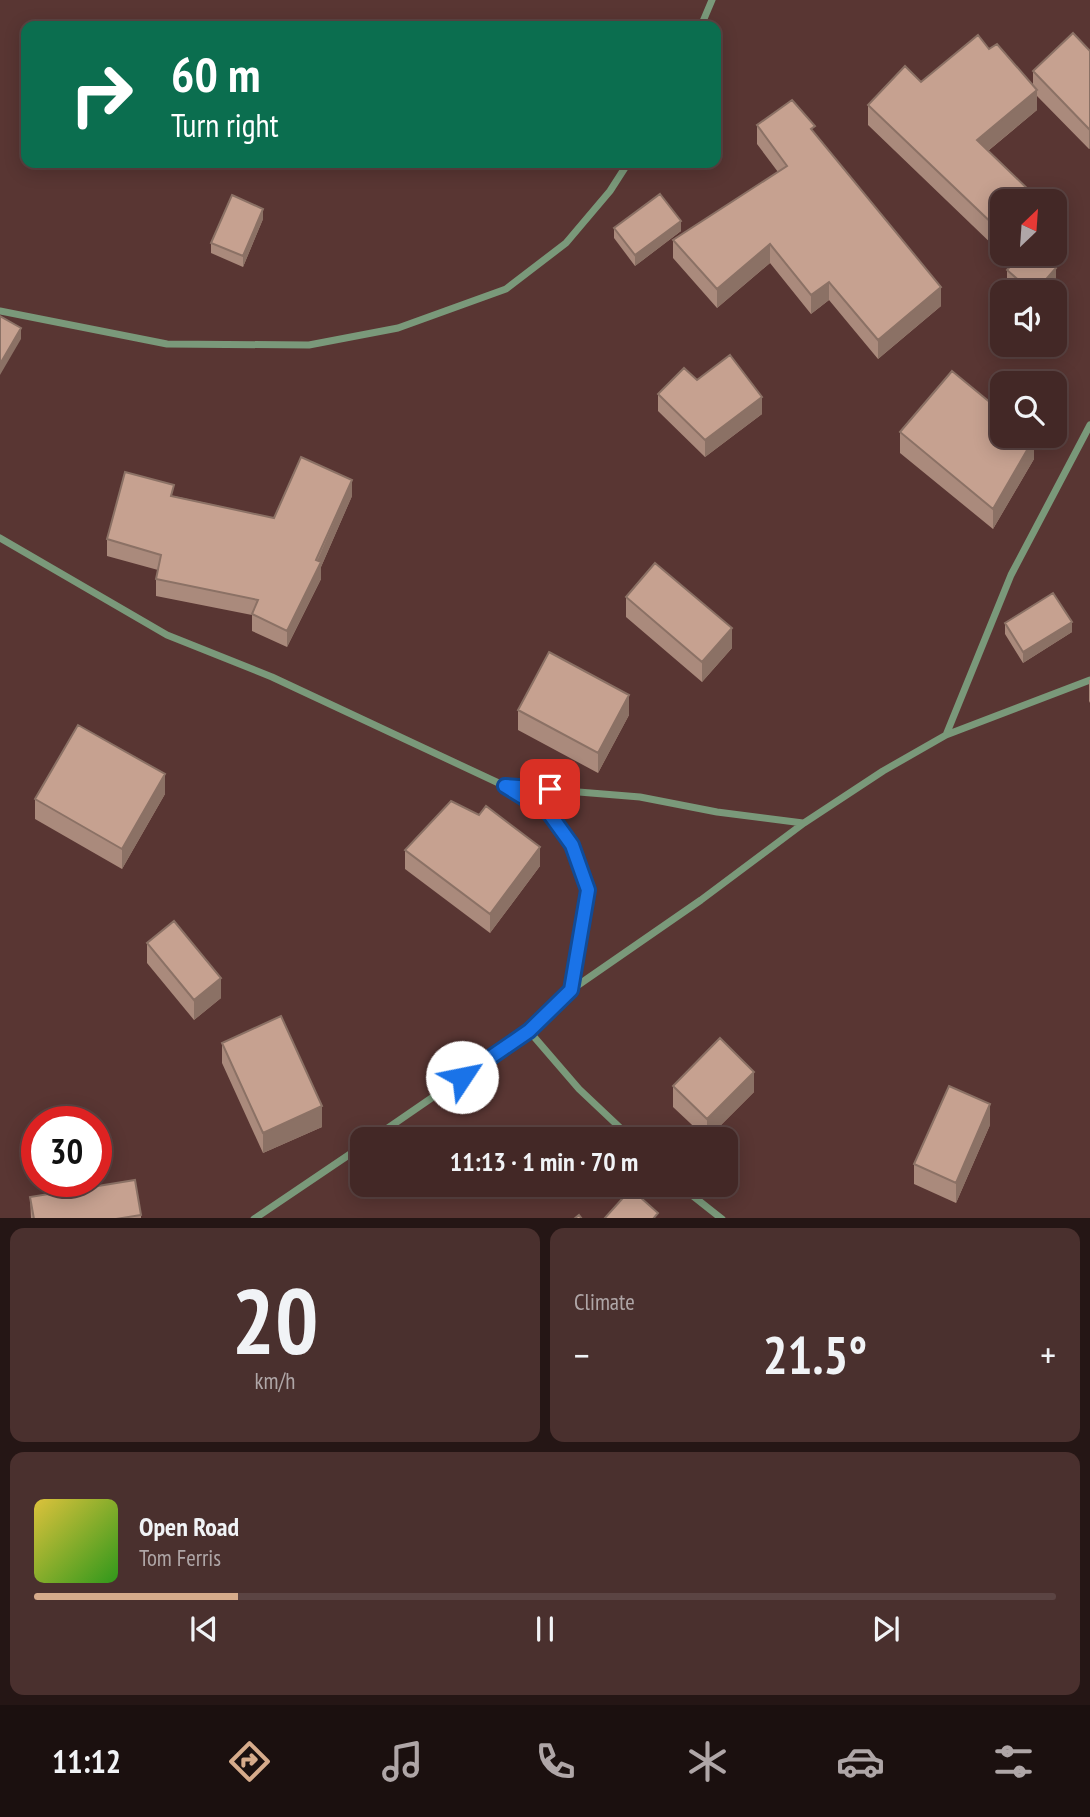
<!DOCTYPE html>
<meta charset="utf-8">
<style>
body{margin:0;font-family:"PT Sans Narrow",sans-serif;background:#4a302e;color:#f1f3f6;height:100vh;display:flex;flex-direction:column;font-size:26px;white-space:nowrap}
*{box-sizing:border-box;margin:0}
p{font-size:23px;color:#afa6a7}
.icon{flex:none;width:38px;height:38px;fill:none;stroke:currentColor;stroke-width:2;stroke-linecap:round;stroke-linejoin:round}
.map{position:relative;height:1218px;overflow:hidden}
.drawer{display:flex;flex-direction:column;gap:10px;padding:10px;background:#251615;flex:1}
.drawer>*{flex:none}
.banner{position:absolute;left:21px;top:21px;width:700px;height:147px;border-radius:14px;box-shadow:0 4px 18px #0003,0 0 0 2px #5b4443;background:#0b6e4f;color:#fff;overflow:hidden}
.needle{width:46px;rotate:25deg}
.buttons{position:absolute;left:990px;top:189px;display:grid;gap:14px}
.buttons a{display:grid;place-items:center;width:77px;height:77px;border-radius:14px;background:#432826;box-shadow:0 4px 18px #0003,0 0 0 2px #5b4443;font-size:35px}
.speed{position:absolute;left:21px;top:1106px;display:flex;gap:14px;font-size:35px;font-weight:700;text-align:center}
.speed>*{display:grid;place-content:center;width:91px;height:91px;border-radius:50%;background:#432826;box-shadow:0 4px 18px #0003,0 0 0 2px #5b4443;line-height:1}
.speed .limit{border:10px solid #d22;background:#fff;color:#111}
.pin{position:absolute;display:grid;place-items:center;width:60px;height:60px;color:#fff;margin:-30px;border-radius:14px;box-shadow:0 4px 10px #0006}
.me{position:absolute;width:77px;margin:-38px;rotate:56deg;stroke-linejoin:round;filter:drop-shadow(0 0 5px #0008)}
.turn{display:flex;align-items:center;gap:24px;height:147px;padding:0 35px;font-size:32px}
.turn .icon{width:91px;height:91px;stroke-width:2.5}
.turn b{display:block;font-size:49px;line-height:60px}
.big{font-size:52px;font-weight:800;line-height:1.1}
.drawer .card{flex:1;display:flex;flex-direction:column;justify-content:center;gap:10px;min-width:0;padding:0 24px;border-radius:14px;background:#4a302e}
.drawer .dial{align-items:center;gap:0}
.dial b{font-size:91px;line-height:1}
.song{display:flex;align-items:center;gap:21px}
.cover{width:84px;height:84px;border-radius:10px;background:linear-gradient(135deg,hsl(50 70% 55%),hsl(110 70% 35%))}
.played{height:7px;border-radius:4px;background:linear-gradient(90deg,#d6ab8b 20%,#5b4443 20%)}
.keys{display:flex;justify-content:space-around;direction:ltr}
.heat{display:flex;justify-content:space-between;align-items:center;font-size:38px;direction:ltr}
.drawer .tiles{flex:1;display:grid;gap:10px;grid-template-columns:1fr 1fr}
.card:last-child{grid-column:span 2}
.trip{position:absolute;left:350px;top:1127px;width:388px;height:70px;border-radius:14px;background:#432826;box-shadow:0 4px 18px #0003,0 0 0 2px #5b4443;font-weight:800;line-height:70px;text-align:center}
.menu{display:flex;height:112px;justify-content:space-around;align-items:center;background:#1b100f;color:#afa6a7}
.menu .icon{width:49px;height:49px}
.menu .selected{color:#d6ab8b}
.menu b{font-size:32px;color:#f1f3f6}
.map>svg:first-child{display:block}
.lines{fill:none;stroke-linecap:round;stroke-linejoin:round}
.minor{stroke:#7a997a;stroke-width:7}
.wall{fill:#aa8a7c}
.shaded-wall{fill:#8b7165}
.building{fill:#c6a190;stroke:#8b7165;stroke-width:2}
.route-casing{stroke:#114b97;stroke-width:18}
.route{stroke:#1a73e8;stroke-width:12}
</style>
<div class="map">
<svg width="1090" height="1219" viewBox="0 0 1090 1219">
<rect width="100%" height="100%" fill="#593633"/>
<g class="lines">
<path class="minor" d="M 701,26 L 712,0
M 0,311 L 167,344 L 309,345 L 398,328 L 506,289 L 566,243 L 610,191 L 628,163
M 0,538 L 167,635 L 272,677 L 505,786 L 549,813 L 572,845 L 588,890 L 571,990
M 946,735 L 1011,575 L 1090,425
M 506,786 L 640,797 L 717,812 L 803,823
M 529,1031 L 579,1089 L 632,1139
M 372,1139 L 529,1031 L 571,990 L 701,900 L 804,823 L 883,771 L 946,735 L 1090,680
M 679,1185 L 722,1219
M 254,1219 L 362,1146"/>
</g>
<path class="wall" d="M 989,49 L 1033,85 L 1033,71 L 1090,51 L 1090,148 L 1089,149 L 1037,96 L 1037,110 L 988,151 L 1033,201 L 998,250 L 868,125 L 868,105 L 921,82 Z
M 757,125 L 815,134 L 941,306 L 878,359 L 829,300 L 811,314 L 770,263 L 717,308 L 673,258 L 673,240 L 778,172 L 757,144 Z
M 263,219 L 243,267 L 211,253 L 211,243 Z
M 614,228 L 681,231 L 635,266 L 614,238 Z
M 1007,270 L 1056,278 L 1044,292 L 1020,292 L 1007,281 Z
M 697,380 L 762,414 L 705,457 L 658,411 L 658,394 Z
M 900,432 L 1034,459 L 993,529 L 900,453 Z
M 174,496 L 274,518 L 352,496 L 321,567 L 321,579 L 287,647 L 252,631 L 252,615 L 156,596 L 156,579 L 158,570 L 107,556 L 107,539 Z
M 626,597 L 732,648 L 702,682 L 626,617 Z
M 1005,623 L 1072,632 L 1023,663 L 1005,634 Z
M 1089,680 L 1090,680 L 1090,703 L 1089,701 Z
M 518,710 L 629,715 L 598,773 L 518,730 Z
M 165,794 L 122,869 L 35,819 L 35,799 Z
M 405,850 L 540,866 L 490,933 L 405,869 Z
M 147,943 L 221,998 L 194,1020 L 147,963 Z
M 222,1043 L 322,1127 L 263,1153 L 222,1063 Z
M 673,1086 L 754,1092 L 707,1139 L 673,1107 Z
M 990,1125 L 956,1203 L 914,1184 L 914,1164 Z
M 30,1197 L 141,1215 L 141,1219 L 31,1219 Z"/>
<path class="shaded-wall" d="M 1037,90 L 1037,110 L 977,160 L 977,140 Z
M 1090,128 L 1090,148 L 1089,149 L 1089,129 Z
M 1033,194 L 1033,201 L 1026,201 Z
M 263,209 L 263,219 L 243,267 L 243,256 Z
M 681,221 L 681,231 L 635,266 L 635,255 Z
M 1003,224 L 1003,244 L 998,250 L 998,229 Z
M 770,244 L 770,263 L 717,308 L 717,289 Z
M 1056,268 L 1056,278 L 1044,292 L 1035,292 Z
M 829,282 L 829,300 L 811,314 L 811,295 Z
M 941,287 L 941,306 L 878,359 L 878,340 Z
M 21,328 L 21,339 L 0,375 L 0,364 Z
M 762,397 L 762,414 L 705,457 L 705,440 Z
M 1034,438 L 1034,459 L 993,529 L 993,509 Z
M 352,480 L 352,496 L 321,567 L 321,579 L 287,647 L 287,631 Z
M 1072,622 L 1072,632 L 1023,663 L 1023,652 Z
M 732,628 L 732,648 L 702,682 L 702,662 Z
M 629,695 L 629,715 L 598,773 L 598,753 Z
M 165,774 L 165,794 L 122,869 L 122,849 Z
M 540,847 L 540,866 L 490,933 L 490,914 Z
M 221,978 L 221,998 L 194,1020 L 194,1000 Z
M 754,1072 L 754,1092 L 707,1139 L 707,1119 Z
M 990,1104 L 990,1125 L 956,1203 L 956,1183 Z
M 322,1106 L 322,1127 L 263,1153 L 263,1133 Z"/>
<path class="building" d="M 1073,33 L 1090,51 L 1090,128 L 1089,129 L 1033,71 Z
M 978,35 L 989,49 L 997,44 L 1037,90 L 977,140 L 1033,194 L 1026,201 L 1003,201 L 1003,224 L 998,229 L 868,105 L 905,66 L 921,82 Z
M 792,100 L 815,126 L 811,129 L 941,287 L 878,340 L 829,282 L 811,295 L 770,244 L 717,289 L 673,240 L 787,166 L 757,125 Z
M 660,194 L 681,221 L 635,255 L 614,228 Z
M 232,195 L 263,209 L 243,256 L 211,243 Z
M 1021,254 L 1039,254 L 1056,268 L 1035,292 L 1032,292 L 1007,270 Z
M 0,316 L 21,328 L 0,364 Z
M 730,355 L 762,397 L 705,440 L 658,394 L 684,368 L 697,380 Z
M 952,371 L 1003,413 L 1003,436 L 1031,436 L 1034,438 L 993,509 L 900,432 Z
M 301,457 L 352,480 L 316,560 L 321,562 L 287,631 L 252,614 L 258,600 L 156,579 L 161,555 L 107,539 L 125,472 L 174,485 L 171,496 L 274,518 Z
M 655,563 L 732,628 L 702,662 L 626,597 Z
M 1053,593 L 1072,622 L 1023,652 L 1005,623 Z
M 549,652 L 629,695 L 598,753 L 518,710 Z
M 78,725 L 165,774 L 122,849 L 35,799 Z
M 451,801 L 479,815 L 486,806 L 540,847 L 490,914 L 405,850 Z
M 174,921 L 221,978 L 194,1000 L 147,943 Z
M 281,1016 L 322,1106 L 263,1133 L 222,1043 Z
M 720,1038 L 754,1072 L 707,1119 L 673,1086 Z
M 949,1086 L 990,1104 L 956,1183 L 914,1164 Z
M 135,1180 L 141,1215 L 116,1219 L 34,1219 L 30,1197 Z
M 631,1189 L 658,1213 L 653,1219 L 604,1219 Z
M 579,1215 L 582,1219 L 574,1219 Z"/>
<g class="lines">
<g class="route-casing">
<path id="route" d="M 462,1077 L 529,1031 L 571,990 L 588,890 L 572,845 L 549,813 L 505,786 L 550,789"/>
</g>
<use href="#route" class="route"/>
</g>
</svg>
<div class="buttons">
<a><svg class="needle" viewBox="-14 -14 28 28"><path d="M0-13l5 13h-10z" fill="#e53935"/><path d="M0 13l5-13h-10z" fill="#afa6a7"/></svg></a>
<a><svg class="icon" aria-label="sound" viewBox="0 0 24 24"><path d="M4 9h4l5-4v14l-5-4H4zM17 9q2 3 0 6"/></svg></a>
<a><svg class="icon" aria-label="search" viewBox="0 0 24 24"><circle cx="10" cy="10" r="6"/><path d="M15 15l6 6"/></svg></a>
</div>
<div class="speed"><div class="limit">30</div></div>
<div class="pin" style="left:550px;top:789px;background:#d93025"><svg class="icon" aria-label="arrive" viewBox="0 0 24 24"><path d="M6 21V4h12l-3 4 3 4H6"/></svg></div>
<svg class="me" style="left:462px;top:1077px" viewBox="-20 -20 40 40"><circle r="19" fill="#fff"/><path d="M0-13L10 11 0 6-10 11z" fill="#1a73e8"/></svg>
<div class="trip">11:13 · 1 min · 70 m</div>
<div class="banner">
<div class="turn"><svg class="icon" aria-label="right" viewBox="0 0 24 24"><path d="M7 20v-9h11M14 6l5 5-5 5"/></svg><div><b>60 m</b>Turn right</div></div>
</div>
</div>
<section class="drawer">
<div class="tiles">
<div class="card dial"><b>20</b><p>km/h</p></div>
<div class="card"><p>Climate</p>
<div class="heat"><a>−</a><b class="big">21.5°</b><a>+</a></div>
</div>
<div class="card">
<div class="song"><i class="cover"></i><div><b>Open Road</b><p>Tom Ferris</p></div></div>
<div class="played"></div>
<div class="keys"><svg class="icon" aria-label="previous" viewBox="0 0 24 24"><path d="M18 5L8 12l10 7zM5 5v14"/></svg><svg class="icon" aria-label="pause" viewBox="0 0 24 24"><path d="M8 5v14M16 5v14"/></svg><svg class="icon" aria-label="next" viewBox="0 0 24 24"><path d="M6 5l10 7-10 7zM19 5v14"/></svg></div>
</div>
</div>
</section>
<nav class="menu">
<b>11:12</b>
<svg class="icon selected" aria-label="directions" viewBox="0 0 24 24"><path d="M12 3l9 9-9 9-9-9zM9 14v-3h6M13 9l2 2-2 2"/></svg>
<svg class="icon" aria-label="music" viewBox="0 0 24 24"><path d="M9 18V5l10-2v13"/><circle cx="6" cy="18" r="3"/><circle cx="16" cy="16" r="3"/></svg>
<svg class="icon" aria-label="phone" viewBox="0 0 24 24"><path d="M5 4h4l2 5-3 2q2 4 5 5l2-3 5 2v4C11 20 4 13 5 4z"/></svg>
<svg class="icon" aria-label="climate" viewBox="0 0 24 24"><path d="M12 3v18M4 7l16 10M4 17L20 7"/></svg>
<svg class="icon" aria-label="car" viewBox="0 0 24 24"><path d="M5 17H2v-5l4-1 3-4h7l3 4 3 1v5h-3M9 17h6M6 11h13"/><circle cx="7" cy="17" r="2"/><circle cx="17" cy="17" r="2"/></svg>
<svg class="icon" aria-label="filters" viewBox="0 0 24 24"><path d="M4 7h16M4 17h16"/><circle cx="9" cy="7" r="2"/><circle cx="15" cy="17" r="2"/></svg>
</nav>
